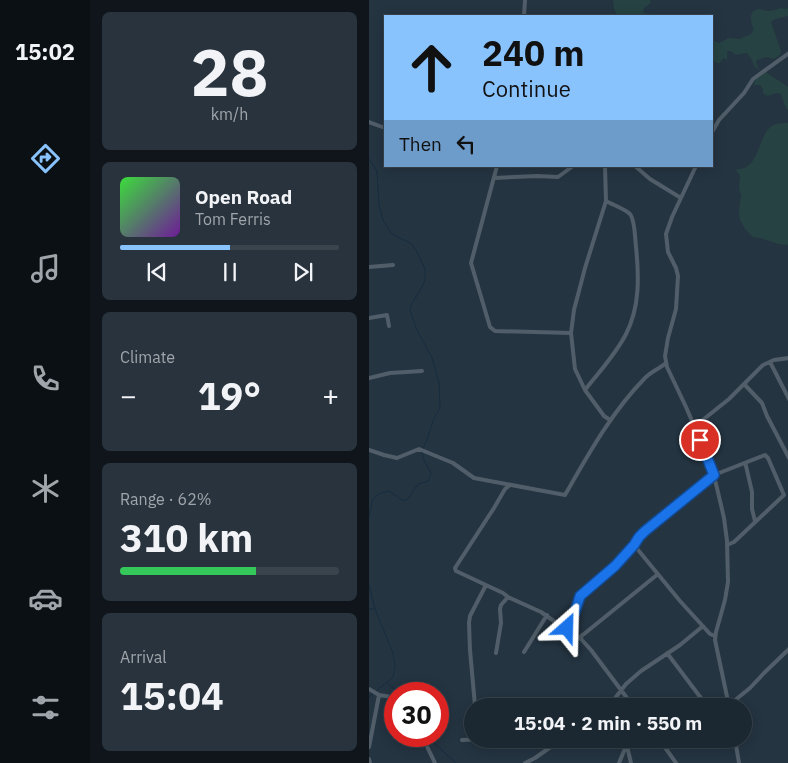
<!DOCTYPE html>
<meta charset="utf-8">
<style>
body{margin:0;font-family:"IBM Plex Sans",sans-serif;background:#28333d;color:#f1f3f6;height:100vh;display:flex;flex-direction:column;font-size:19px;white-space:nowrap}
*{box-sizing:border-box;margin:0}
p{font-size:16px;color:#a0a5ab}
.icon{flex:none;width:28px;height:28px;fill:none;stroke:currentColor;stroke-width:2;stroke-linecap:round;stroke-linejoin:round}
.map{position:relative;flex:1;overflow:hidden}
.panel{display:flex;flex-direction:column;gap:12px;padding:12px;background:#0f151b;width:279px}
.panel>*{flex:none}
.top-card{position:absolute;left:15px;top:15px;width:329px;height:152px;border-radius:0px;box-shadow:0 2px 12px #0003,0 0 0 1px #39444d;background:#89c3fd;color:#111;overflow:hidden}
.speed{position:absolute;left:15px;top:682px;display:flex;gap:10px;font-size:25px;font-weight:700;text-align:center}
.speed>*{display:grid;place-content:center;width:65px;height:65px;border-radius:50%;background:#1b2731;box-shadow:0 2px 12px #0003,0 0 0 1px #39444d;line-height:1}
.speed .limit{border:8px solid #d22;background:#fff;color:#111}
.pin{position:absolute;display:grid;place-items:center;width:42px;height:42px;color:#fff;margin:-21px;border:2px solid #fff;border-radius:50%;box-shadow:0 1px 5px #0007}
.me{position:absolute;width:55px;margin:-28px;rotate:25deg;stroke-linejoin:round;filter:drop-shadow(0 0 4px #0008)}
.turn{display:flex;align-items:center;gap:18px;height:105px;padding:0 15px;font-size:22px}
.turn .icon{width:65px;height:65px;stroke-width:2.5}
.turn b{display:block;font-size:35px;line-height:42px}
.then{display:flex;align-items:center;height:48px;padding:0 15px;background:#0003;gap:10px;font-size:19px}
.big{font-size:38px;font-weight:700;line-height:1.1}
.panel .tile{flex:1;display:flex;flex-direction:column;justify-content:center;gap:8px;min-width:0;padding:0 18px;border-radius:8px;background:#28333d}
.panel .dial{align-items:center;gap:0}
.dial b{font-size:65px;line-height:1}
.song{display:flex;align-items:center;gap:15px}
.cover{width:60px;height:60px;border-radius:8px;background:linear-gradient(135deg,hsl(120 70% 55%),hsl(280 70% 35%))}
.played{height:5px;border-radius:2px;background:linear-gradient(90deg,#89c3fd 50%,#39444d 50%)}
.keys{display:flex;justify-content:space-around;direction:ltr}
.heat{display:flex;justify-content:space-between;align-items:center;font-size:28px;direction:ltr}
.charge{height:8px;border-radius:4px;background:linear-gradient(90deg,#34c759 62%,#39444d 0)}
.trip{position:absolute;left:95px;top:698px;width:288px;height:50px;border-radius:25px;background:#1b2731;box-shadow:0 2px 12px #0003,0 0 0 1px #39444d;font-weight:700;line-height:50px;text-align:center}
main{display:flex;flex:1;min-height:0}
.menu{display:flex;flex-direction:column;width:90px;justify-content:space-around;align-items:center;background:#0b1014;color:#a0a5ab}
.menu .icon{width:35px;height:35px}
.menu .active{color:#89c3fd}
.menu b{font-size:22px;color:#f1f3f6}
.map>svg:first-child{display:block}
.green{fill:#264242}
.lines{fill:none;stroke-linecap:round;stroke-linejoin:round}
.stream{stroke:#162c40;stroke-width:1}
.minor{stroke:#515e69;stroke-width:4}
.route-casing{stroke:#114b97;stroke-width:12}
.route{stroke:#1a73e8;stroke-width:9}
</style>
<main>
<nav class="menu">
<b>15:02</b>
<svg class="icon active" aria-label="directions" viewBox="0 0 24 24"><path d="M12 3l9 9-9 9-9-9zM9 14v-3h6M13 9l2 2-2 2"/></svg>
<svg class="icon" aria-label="music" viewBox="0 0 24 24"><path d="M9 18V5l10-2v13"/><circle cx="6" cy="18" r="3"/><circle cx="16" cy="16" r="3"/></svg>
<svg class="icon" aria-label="phone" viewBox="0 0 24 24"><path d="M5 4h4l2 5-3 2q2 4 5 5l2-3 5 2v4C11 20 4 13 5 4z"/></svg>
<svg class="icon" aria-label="climate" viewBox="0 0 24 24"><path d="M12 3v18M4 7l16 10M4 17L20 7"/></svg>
<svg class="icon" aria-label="car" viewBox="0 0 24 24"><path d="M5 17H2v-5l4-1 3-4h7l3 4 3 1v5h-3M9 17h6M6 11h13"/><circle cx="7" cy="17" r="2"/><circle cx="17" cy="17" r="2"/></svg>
<svg class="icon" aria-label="filters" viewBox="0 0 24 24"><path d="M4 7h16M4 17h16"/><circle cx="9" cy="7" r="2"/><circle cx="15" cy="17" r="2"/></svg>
</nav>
<section class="panel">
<div class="tile dial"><b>28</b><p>km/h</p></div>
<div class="tile">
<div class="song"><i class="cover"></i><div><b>Open Road</b><p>Tom Ferris</p></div></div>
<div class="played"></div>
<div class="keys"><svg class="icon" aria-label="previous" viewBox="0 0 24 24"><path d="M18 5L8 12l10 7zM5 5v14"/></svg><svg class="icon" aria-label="pause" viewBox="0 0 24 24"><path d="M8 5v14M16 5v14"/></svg><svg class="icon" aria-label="next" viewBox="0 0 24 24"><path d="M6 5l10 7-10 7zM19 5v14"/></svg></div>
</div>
<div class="tile"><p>Climate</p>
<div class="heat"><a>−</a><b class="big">19°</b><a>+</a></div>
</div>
<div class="tile"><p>Range · 62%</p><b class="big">310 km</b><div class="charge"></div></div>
<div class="tile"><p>Arrival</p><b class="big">15:04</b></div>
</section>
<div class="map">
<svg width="420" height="763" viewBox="0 0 420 763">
<rect width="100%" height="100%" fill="#243441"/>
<path class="green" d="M 244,0 L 281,0 L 282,3 L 275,8 L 274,12 L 275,13 L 283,14 L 283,16 L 249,16 L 245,9 Z
M 412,8 L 415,9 L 419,8 L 419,16 L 406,19 L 402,22 L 412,51 L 411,55 L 405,59 L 397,57 L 388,60 L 387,63 L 391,71 L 385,66 L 383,60 L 378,53 C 370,53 369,58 362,51 L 358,51 L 358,60 L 354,58 L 351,63 L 348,63 L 345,61 L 343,63 L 343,40 L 350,43 L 360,38 L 370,39 L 382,34 L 385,30 C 382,24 378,10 390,9 C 393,9 396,11 399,11 C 403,11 408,9 412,8 Z
M 395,72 L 397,72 C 404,78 412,81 419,87 L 419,110 L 416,106 L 412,94 L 408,93 L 398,96 L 394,93 L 394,89 L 391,85 L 385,85 L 386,80 Z
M 419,123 L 419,245 L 410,244 L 391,238 L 384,237 L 376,229 L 371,220 L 370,212 L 372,195 L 370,188 L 371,176 L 367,170 L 368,169 C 393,170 388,129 407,124 C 411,123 416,123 419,123 Z"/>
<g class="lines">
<path class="stream" d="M 0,159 L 8,171 L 10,205 L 14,220 L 23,234 L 43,244 L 48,252 L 56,269 L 56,280 L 53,287 L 42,305 L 41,310 L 47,328 L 63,358 L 70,382 L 71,408 L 65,418 L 59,437 L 53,451 L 54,458 L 62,473 L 59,481 L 49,484 L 38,500 L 33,500 L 20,491 C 2,495 4,499 0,516
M 0,585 L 6,609 L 24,653 L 26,667 L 24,677 L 0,697
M 0,609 L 6,609
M 19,684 L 33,694
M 61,736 L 67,745 L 87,763"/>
<path class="minor" d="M 155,16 L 156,0
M 0,122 L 16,128
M 342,134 L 350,120 L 375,93 L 384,79 L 420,53
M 128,166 L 102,263 L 121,327 L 126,331 L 202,333
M 236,166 L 237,201 L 216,268 L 205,310 L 202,333 L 206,369 L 216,390 L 235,416 L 241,420
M 266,166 L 281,179 L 312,198
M 327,166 L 303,217 L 297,234 L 299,252 L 307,268 L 309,276 L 307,309 L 299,338 L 296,356 L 298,367 L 317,407 L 342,465 L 348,488 L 355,518 L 358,541 L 359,582 L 356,600 L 347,632 L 346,640 L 360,706
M 125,178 L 168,176 L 189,177 L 204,166
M 0,267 L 24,265
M 0,318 L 18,315 L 20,326
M 401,362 L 420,399
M 0,378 L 21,373 L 53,371
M 375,384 L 393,403 L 398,416 L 420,458
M 216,390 C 230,372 247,354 257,334 C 271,307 270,276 267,247 C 266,239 266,220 261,214 C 256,209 244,205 237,201
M 325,427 L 360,399 L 394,365 L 405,360 L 420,358
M 0,450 L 15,455 L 28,458 L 50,449 L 84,463 L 105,478 L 196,495 C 219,455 242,413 275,379 C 281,372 290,369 297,363
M 376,463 L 377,466 L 383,492 L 383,509 L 386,521
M 141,485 L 136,489 L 125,508 L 86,568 L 87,571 L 134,593 L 139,597 L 172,612 L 189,624 L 198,627
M 265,545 L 311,601 L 341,634 L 346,636
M 212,639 L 213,635 L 215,634 L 289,574
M 155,652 L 178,615
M 127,653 L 132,623 L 131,609 L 132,605 L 139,597
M 298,653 L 338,706
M 0,689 L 10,695 L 0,747
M 10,695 L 23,697 L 26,699
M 360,705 L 381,688 L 395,673 L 420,649
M 106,706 L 101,650 L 100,623 L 101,616 L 117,585
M 240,706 L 257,684 L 272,671 L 311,645 L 334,626
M 264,706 L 222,650 L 212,639 L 198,629 L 206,612 L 211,597 L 243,568 L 265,545 L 268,539 L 276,531 L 345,475 L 396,455 L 399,458 L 415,495 L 365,542 L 358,545
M 53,736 L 66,763
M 290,739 L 307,763
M 366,739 L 370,763
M 93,740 L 120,739
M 258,746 L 262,763
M 0,759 L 1,763
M 156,763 L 166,758 L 193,739
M 250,763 L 260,739"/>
</g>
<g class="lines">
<g class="route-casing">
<path id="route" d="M 198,628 L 206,612 L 211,596 L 246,566 L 265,545 L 270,537 L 276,531 L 345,475 L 331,440"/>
</g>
<use href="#route" class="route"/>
</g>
</svg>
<div class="speed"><div class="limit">30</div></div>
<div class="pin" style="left:331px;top:440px;background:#d93025"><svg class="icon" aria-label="arrive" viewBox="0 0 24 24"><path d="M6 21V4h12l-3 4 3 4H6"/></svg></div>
<svg class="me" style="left:198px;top:628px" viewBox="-20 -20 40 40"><path d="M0-17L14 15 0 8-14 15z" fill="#1a73e8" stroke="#fff" stroke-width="4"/></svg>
<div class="trip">15:04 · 2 min · 550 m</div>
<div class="top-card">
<div class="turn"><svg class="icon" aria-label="ahead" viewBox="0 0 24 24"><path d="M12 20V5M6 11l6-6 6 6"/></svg><div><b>240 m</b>Continue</div></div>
<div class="then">Then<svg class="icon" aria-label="left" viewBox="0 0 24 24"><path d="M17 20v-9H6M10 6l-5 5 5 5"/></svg></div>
</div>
</div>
</main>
